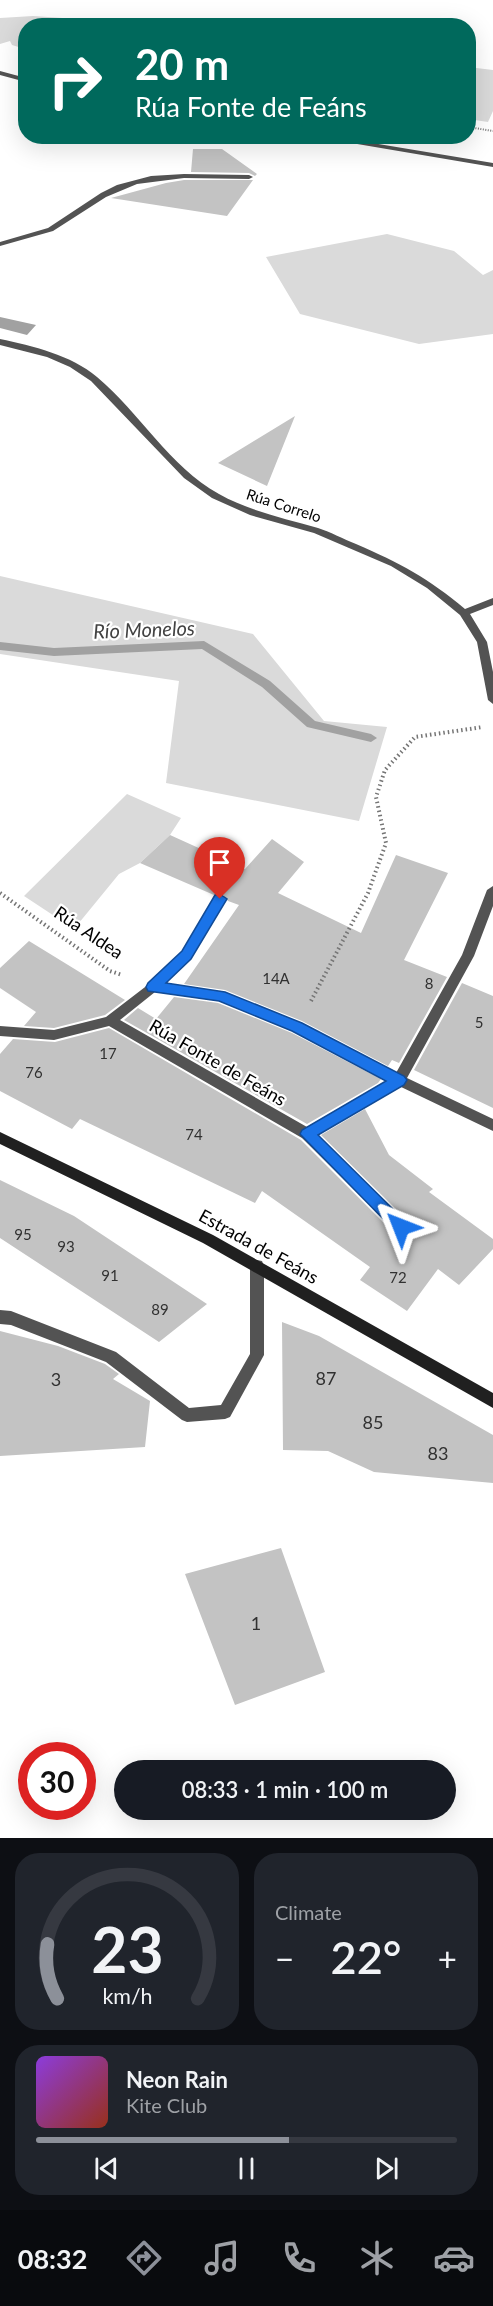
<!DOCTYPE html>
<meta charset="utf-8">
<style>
body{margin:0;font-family:Lato,sans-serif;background:#20242c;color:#f1f3f6;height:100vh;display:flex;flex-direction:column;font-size:22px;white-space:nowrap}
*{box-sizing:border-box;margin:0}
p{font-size:20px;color:#9ea1a6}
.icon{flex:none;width:33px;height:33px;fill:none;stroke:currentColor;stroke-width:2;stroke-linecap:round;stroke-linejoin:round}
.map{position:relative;height:1838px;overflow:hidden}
.drawer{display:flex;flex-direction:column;gap:15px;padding:15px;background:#0d0f14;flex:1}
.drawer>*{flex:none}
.guide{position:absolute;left:18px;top:18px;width:458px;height:126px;border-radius:24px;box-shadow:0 6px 24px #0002;background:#00695c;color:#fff;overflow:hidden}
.speed{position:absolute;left:18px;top:1742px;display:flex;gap:12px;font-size:30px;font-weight:700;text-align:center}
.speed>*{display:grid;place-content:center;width:78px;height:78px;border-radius:50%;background:#171b24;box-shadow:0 6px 24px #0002;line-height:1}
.speed .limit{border:9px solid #d22;background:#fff;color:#111}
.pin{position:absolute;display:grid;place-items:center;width:51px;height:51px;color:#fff;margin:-62px -26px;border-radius:50% 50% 50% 0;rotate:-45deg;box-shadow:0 0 6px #0007}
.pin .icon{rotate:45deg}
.me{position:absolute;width:66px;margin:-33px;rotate:315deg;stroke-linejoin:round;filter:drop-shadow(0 0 4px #0008)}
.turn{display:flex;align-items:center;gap:21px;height:126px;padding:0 18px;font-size:27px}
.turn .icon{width:78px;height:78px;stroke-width:2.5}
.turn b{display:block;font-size:42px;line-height:51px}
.big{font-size:45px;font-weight:600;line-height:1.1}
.drawer .tile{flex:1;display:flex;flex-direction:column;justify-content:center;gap:9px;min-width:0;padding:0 21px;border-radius:24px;background:#20242c}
.drawer .dial{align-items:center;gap:0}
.dial svg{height:156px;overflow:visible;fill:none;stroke:#363941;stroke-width:7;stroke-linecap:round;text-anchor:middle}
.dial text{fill:#f1f3f6;stroke:none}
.song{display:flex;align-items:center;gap:18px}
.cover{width:72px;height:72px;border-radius:9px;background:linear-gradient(135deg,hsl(270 70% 55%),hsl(10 70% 35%))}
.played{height:6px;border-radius:3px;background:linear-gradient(90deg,#8c9099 60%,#363941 60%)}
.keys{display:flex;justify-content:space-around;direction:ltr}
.heat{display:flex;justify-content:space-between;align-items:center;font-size:33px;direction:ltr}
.drawer .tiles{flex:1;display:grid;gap:15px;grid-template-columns:1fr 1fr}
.tile:last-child{grid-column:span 2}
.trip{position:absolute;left:114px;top:1760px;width:342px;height:60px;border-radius:30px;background:#171b24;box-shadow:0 6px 24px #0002;font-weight:600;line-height:60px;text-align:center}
.tabs{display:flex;height:96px;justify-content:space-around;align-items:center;background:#090b0e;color:#9ea1a6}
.tabs .icon{width:42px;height:42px}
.tabs .selected{color:#8c9099}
.tabs b{font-size:27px;color:#f1f3f6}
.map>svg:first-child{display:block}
.green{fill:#dadada}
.water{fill:#a1a1a1}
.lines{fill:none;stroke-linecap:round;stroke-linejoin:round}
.stream{fill:#a1a1a1;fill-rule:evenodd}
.building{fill:#c3c3c3}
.path-far1{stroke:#757575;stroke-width:2;stroke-dasharray:1 1.5;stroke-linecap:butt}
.path{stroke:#757575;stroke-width:4;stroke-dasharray:1.5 3;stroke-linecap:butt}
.street{fill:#535353;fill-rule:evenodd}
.secondary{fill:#202020;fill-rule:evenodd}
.route{fill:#1a73e8;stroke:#114b97;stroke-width:1.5}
.labels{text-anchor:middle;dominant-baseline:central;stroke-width:4.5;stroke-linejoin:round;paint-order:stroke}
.far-street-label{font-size:15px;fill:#000;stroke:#fff}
.number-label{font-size:15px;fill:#313131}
.street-label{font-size:18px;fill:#000;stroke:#fff}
.near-number-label{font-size:18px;fill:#313131}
.water-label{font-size:20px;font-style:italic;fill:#424242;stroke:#fff}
</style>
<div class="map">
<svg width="493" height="1838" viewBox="0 0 493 1838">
<rect width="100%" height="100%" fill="#fff"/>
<path class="green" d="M 33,16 L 92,20 L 95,25 L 26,26 L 25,49 L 12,45 L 10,41 L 0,44 L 0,18 Z
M 468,67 L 493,70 L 493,111 L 488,122 L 468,119 Z
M 387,234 L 454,251 L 483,275 L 493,270 L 493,334 L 419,344 L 300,314 L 266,257 Z
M 0,576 L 253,634 L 324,721 L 387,727 L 359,821 L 166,783 L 179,681 L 0,654 Z
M 127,794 L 181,818 L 170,835 L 140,863 L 119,874 L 74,929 L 24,896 Z"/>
<path class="water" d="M 0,317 L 36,325 L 27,335 L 0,328 Z"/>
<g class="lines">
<path class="stream" d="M 204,641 L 270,681 L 315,721 L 371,734 L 377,738 L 371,742 L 307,727 L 262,687 L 202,649 L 54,656 L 0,650 L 0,642 L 54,648 Z"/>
</g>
<path class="building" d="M 193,149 L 222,149 L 257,174 L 255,176 L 249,173 L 191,172 Z
M 184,180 L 253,180 L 227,216 L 111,198 L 166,183 Z
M 295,416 L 267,486 L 218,463 Z
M 170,835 L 245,869 L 272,839 L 304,862 L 278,893 L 361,933 L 396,855 L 448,873 L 404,960 L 447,977 L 399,1063 L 392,1060 L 388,1066 L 302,1021 L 225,990 L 184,984 L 239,905 L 228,901 L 221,892 L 214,895 L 140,863 Z
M 29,941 L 73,968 L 125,1000 L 105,1015 L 54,1028 L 24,1026 L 36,1012 L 0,988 L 0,968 Z
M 462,983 L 493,996 L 493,1108 L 414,1070 Z
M 174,997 L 218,1003 L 292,1033 L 381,1079 L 378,1083 L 307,1124 L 124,1020 L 138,1008 L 156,1019 Z
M 109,1028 L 301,1140 L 394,1233 L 402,1235 L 410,1228 L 408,1221 L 321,1135 L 365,1109 L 389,1155 L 433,1189 L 429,1192 L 493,1239 L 493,1249 L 459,1285 L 438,1269 L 407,1311 L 360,1280 L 370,1267 L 262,1191 L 255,1203 L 80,1119 L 72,1129 L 0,1091 L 0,1054 L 13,1039 L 55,1042 Z
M 0,1180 L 74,1216 L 207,1304 L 159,1342 L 0,1238 Z
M 282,1322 L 319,1336 L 493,1435 L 493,1483 L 374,1472 L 328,1451 L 283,1450 Z
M 0,1331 L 58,1346 L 105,1364 L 119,1374 L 113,1379 L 150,1401 L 145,1447 L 0,1456 Z
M 281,1548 L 325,1672 L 235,1705 L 185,1574 Z"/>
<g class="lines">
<path class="path-far1" d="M 468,127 L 493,131"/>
<path class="path" d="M 0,893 L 110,971 L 122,975
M 311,1001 L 368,893 L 386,843 L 376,797 L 385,770 L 415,737 L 483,727"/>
<path class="street" d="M 0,71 L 26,78 L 26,82 L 0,75 Z
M 310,136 L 330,136 L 493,163 L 493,167 Z
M 184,174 L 249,175 L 253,177 L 249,179 L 184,178 L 137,184 L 106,197 L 53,231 L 0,246 L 0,242 L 48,228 L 101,193 L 117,185 L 151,176 Z
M 0,339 C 33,346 71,355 97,377 C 140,413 169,466 219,494 C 249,511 284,518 318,528 C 331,532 343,539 356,544 C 400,563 428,578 465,609 L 493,598 L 493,605 L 470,614 L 487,642 L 493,672 L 493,704 L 488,700 L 477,642 L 460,615 L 427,588 L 391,566 L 314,533 L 250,515 L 212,498 L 184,478 L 91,381 L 70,367 L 47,357 L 0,345 Z
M 493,886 L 493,906 L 474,956 L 407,1078 L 493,1119 L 493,1131 L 399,1086 L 317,1135 L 406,1223 L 408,1227 L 406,1231 L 401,1233 L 396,1231 L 302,1138 L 109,1026 L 54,1040 L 0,1036 L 0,1026 L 54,1030 L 106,1017 L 149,984 L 182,952 L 216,896 L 220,894 L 226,899 L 190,958 L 164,984 L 224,992 L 301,1023 L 396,1073 L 462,955 L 487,890 ZM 155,992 L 219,1001 L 293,1031 L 388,1080 L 307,1127 L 120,1020 Z
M 257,1260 L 262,1261 L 264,1266 L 264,1355 L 230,1417 L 225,1419 L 187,1422 L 182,1420 L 106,1362 L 11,1325 L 0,1324 L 0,1310 L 11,1311 L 116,1352 L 189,1408 L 221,1405 L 250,1354 L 250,1266 L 252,1261 Z"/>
<path class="secondary" d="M 0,1132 L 213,1235 L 493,1393 L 493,1408 L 203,1243 L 0,1144 Z"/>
</g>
<path class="route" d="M 220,894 L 227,899 L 191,959 L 166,983 L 225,992 L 302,1023 L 404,1076 L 407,1080 L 404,1085 L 318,1135 L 406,1222 L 409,1227 L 406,1231 L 401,1234 L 395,1231 L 300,1134 L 302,1130 L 386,1081 L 292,1031 L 219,1001 L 148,991 L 146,987 L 148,983 L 182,951 L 215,895 Z"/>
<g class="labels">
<g class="far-street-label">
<text transform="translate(284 505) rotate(18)">Rúa Correlo</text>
</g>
<g class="number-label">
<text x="276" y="978">14A</text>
<text x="429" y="983">8</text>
<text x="479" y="1022">5</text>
<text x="108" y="1053">17</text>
<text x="34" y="1072">76</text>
<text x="194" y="1134">74</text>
<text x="23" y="1234">95</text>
<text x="66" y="1246">93</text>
<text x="110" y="1275">91</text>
<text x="398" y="1277">72</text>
<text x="160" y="1309">89</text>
</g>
<g class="street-label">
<text transform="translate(89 932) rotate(34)">Rúa Aldea</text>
<text transform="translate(218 1062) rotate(30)">Rúa Fonte de Feáns</text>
<text transform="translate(259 1246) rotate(29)">Estrada de Feáns</text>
</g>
<g class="near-number-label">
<text x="326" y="1378">87</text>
<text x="56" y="1379">3</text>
<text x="373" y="1422">85</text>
<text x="438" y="1453">83</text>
<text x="256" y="1623">1</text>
</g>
<g class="water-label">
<text transform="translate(144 629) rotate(-2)">Río Monelos</text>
</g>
</g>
</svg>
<div class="speed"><div class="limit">30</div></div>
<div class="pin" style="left:220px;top:899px;background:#d93025"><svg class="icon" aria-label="arrive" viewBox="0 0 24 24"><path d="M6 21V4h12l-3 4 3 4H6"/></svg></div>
<svg class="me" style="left:401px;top:1227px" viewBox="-20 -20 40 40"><path d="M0-17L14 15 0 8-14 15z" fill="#1a73e8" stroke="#fff" stroke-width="4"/></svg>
<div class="trip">08:33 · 1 min · 100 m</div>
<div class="guide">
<div class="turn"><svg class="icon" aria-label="right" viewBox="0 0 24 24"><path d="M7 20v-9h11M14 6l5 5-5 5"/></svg><div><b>20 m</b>Rúa Fonte de Feáns</div></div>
</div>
</div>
<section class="drawer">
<div class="tiles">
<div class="tile dial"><svg viewBox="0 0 100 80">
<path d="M14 69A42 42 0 1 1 86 69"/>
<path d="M14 69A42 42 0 0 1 9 41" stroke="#8c9099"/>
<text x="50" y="56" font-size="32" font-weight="700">23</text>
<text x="50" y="72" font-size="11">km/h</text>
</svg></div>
<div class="tile"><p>Climate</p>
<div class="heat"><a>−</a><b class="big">22°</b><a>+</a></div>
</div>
<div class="tile">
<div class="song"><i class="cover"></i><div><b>Neon Rain</b><p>Kite Club</p></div></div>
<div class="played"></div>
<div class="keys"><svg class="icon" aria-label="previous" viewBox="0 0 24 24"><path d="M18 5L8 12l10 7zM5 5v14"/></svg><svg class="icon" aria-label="pause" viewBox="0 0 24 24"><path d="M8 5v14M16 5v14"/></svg><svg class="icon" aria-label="next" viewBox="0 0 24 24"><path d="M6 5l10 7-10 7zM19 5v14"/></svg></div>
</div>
</div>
</section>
<nav class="tabs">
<b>08:32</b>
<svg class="icon selected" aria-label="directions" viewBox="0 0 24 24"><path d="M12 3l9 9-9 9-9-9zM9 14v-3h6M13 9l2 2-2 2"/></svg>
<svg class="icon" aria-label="music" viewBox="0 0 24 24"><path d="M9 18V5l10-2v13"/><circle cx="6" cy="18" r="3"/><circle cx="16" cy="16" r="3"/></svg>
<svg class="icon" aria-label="phone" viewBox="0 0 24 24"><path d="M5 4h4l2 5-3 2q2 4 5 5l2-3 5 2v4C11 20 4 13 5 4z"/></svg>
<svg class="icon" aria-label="climate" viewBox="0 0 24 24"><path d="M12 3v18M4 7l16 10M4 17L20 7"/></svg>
<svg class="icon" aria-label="car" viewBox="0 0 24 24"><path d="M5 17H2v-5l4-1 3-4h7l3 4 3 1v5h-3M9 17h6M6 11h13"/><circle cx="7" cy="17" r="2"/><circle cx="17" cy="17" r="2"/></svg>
</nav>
